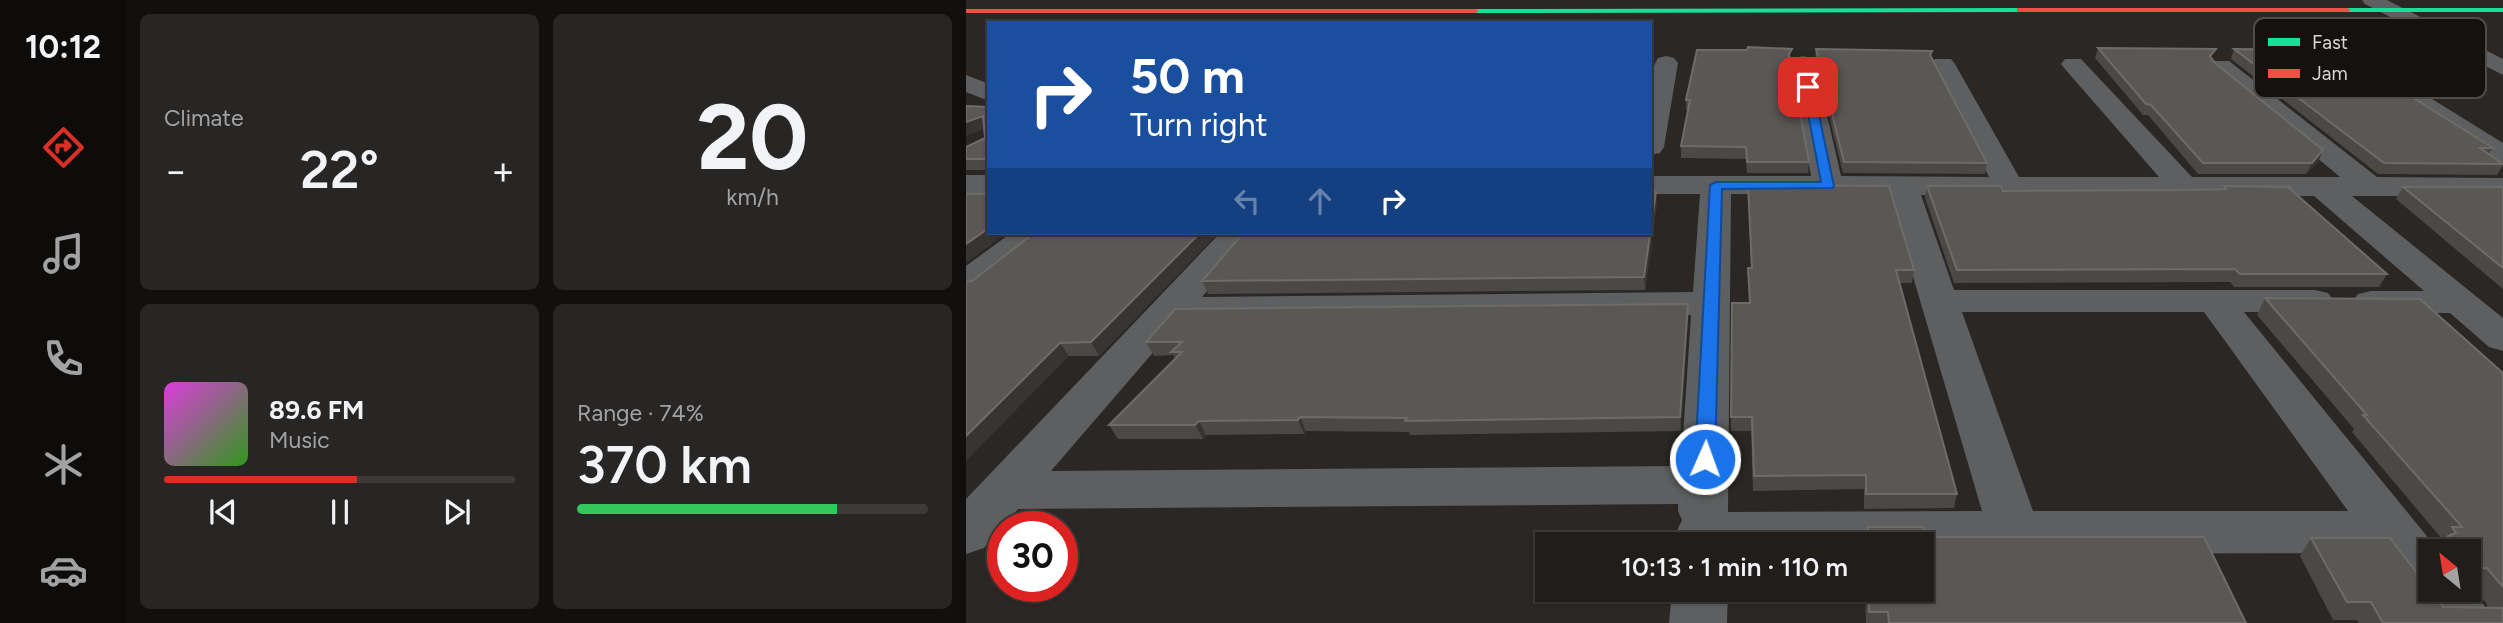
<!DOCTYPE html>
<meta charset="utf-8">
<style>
body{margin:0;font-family:Figtree,sans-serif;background:#282624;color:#f1f3f6;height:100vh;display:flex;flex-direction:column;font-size:26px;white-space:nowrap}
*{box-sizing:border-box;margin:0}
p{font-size:23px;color:#a2a2a3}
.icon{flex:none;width:38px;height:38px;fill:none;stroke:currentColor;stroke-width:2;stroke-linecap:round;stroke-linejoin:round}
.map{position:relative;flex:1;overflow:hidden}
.drawer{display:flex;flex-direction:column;gap:14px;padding:14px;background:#12100f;width:840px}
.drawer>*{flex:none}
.hud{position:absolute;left:21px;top:21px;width:665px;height:214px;border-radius:0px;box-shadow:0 2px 5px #0004,0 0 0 2px #3d3b3a;background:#1a4fa0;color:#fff;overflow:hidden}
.needle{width:46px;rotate:330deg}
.buttons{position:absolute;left:1452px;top:539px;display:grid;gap:14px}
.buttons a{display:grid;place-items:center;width:63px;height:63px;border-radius:0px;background:#201d1b;box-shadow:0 2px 5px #0004,0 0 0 2px #3d3b3a;font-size:35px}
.speed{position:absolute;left:21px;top:511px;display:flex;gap:14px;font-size:35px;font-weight:700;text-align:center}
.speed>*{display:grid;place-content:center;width:91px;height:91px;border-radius:50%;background:#201d1b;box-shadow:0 2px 5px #0004,0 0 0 2px #3d3b3a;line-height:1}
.speed .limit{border:10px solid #d22;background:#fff;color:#111}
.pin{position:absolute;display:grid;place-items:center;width:60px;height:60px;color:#fff;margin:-30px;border-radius:14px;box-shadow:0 4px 10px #0006}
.me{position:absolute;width:77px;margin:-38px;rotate:2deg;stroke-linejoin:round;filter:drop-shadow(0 0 5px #0008)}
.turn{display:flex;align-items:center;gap:24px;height:147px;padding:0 28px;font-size:32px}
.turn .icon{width:91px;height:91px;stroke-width:2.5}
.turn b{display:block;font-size:49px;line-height:60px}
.lanes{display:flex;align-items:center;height:66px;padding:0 28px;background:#0003;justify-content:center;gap:35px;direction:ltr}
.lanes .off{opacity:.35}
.big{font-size:52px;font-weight:600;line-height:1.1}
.drawer .widget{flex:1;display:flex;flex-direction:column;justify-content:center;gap:10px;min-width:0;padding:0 24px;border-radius:10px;background:#282624}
.drawer .dial{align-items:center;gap:0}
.dial b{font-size:91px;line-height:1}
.song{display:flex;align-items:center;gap:21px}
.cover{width:84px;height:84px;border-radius:10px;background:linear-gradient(135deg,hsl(300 70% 55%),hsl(110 70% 35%))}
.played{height:7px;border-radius:4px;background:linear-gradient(90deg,#d93025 55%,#3d3b3a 55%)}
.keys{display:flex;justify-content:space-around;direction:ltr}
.heat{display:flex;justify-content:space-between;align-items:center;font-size:38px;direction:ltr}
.charge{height:10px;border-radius:5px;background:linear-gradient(90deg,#34c759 74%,#3d3b3a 0)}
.drawer .tiles{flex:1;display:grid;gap:14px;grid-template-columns:repeat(2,1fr)}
.trip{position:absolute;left:569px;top:532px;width:399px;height:70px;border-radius:0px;background:#201d1b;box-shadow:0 2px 5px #0004,0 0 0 2px #3d3b3a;font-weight:600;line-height:70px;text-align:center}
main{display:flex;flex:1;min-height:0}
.tabs{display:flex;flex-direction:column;width:126px;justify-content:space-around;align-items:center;background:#0d0c0b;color:#a2a2a3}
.tabs .icon{width:49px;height:49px}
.tabs .on{color:#d93025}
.tabs b{font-size:32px;color:#f1f3f6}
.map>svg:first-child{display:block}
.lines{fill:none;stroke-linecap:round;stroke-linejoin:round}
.street{fill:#5e5f60;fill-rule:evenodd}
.fast{fill:#16e098;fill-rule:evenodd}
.jam{fill:#f24e42;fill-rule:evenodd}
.wall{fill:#4b4946}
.shaded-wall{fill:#373532}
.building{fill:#5a5855;stroke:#6e6c68;stroke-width:2}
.route{fill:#1a73e8;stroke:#114b97;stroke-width:2}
.key{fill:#14110e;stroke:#4f4c49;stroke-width:2}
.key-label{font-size:19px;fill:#dad7d2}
</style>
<main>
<nav class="tabs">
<b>10:12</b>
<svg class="icon on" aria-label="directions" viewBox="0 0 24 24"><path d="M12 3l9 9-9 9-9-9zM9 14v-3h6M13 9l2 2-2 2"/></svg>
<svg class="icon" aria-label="music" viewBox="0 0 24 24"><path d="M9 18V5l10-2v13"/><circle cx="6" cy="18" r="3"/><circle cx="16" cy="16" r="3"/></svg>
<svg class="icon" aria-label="phone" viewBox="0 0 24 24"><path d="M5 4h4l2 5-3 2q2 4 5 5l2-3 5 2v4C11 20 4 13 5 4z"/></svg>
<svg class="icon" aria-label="climate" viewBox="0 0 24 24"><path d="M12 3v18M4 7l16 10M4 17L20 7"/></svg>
<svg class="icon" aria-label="car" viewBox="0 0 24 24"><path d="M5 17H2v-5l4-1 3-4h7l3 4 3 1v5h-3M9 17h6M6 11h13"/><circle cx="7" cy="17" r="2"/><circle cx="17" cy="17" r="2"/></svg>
</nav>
<section class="drawer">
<div class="tiles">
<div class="widget"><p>Climate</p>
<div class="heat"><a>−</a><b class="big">22°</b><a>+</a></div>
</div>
<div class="widget dial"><b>20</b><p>km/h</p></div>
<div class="widget">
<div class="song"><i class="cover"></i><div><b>89.6 FM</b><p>Music</p></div></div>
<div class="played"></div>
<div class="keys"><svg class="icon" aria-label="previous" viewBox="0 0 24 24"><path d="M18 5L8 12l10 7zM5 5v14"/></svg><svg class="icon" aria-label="pause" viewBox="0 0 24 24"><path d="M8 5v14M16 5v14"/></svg><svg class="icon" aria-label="next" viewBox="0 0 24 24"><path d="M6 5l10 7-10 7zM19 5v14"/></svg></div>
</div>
<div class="widget"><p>Range · 74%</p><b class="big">370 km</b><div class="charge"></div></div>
</div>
</section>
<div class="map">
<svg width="1537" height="623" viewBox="0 0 1537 623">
<rect width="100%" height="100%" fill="#2a2724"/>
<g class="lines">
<path class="street" d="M 1396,0 L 1421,0 L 1537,59 L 1537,75 L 1399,4 Z
M 1387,53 L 1395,55 L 1537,143 L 1537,164 L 1527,161 L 1379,65 L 1375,60 L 1379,55 Z
M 700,56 L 708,58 L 712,63 L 698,147 L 694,153 L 684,155 C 684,130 678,78 692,58 Z
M 837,56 L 845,58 L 849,63 L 875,176 L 1023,177 L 965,64 L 969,59 L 985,59 L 989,64 L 1053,177 L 1193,177 L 1099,69 L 1095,64 L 1099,59 L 1115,59 L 1226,177 L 1374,177 L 1247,71 L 1243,66 L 1247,61 L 1263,61 L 1411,177 L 1537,178 L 1537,196 L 1386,196 L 1537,318 L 1537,351 L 1523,347 L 1484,313 L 1405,313 L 1392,310 L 1386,302 L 1392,294 L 1405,291 L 1458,291 L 1348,196 L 955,195 L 988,290 L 1349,290 L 1362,293 L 1368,301 L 1362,309 L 1349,312 L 1278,312 L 1473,551 L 1465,551 L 1465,590 L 1503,590 L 1503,587 L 1518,605 L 1527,623 L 1464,623 L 1412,553 L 956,554 L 956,544 L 716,544 L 710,533 L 716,520 L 712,511 L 712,504 L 52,509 L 18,548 L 0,554 L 0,499 L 254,233 L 290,233 L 236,297 L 727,292 L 734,194 L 684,194 L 684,176 L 845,176 L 825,63 L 829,58 ZM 765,194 L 923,195 L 1016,511 L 762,512 ZM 996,312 L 1238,312 L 1382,511 L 1067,511 ZM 725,315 L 715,466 L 85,471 L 215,320 Z
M 0,75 L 23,84 L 23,101 L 0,92 Z
M 0,175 L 23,175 L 23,193 L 0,193 Z
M 45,233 L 83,233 L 78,240 L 13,292 L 0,295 L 0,266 Z
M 706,590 L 762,590 L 761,623 L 703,623 Z"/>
<path class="fast" d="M 1054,8 L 1057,8 L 1057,12 L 509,13 L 505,11 L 509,9 Z
M 1381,8 L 1537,8 L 1537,12 L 1378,12 L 1378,8 Z"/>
<path class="jam" d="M 1054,8 L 1381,8 L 1385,10 L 1381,12 L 1051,12 L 1051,8 Z
M 0,9 L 509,9 L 513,11 L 509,13 L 0,13 Z"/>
</g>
<path class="wall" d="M 1132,48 L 1246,59 L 1249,63 L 1357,150 L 1352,162 L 1340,174 L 1232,174 L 1182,115 L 1177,115 L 1129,58 Z
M 850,49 L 966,51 L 965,57 L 1021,163 L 1019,174 L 877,173 L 849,59 Z
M 1268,49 L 1382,57 L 1527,148 L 1523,154 L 1537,163 L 1537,165 L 1531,175 L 1412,174 L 1265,59 Z
M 825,59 L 824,61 L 843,162 L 842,173 L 781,173 L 780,159 L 715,158 L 715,146 L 722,110 L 720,110 L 720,100 Z
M 23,107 L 23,170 L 0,170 L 0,159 L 19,138 Z
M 782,185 L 948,270 L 946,283 L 934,283 L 991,494 L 988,508 L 898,509 L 898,489 L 787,491 L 785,431 L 765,431 L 766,303 L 783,303 L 782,268 L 785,268 Z
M 961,186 L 1037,191 L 1229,190 L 1257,189 L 1258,186 L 1324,189 L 1421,274 L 1413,287 L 1268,287 L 1264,282 L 988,283 L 959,198 Z
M 1437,187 L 1537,187 L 1537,289 L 1430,199 Z
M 691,204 L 679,290 L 242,294 L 236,281 Z
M 68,233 L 252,233 L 133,356 L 103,356 L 6,281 Z
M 1299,298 L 1537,373 L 1537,623 L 1393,623 L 1391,620 L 1367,620 L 1334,556 L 1345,538 L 1477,607 L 1522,608 L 1520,603 L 1505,585 L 1503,585 L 1503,551 L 1470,551 L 1473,547 L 1471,545 L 1476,539 L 1386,432 L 1388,429 L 1291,315 Z
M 722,318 L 715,431 L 444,435 L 443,432 L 340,431 L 338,434 L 240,435 L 237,439 L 152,439 L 143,425 L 209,359 L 207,355 L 188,356 L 180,342 Z
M 902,527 L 960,537 L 1280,623 L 900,623 L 899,590 L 956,590 L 956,544 L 899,544 Z"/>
<path class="shaded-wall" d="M 17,116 L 23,127 L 0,136 L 0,122 Z
M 1357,150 L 1352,162 L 1340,174 L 1346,163 Z
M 690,192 L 691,204 L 679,290 L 678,277 Z
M 23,228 L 23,233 L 41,233 L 0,263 L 0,244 Z
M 234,233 L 252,233 L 133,356 L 125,342 Z
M 722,304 L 722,318 L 715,431 L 714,417 Z
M 94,343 L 103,356 L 0,461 L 0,436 Z
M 334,417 L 340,431 L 338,434 L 332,420 Z
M 233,421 L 240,435 L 237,439 L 229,425 Z"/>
<path class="building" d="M 782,47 L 826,49 L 823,54 L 843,162 L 781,162 L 780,147 L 715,146 L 724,100 L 720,100 L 731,50 L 781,50 Z
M 1132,48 L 1250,49 L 1244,56 L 1249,63 L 1357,150 L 1346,163 L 1237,163 L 1185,105 L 1180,104 Z
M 850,49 L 966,51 L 964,55 L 1021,163 L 878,162 Z
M 1268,49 L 1377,50 L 1382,57 L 1527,148 L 1514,148 L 1537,164 L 1418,163 Z
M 0,106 L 23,107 L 23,159 L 0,159 L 0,147 L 19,138 L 17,116 L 0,122 Z
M 782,185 L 923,186 L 948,270 L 930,270 L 991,494 L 900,494 L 900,475 L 788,476 L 786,417 L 765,417 L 766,303 L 784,303 L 782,268 L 786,268 Z
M 961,186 L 1035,186 L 1037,191 L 1229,190 L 1260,189 L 1258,186 L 1325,187 L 1323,188 L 1421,274 L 1274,274 L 1269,269 L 991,270 Z
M 1437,187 L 1537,187 L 1537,268 Z
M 684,192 L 690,192 L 678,277 L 236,281 L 277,233 L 684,233 Z
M 0,194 L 23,194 L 23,228 L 0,244 Z
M 68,233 L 234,233 L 125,342 L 94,343 L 0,436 L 0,282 L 6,281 Z
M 1299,298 L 1454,299 L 1537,373 L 1537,587 L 1521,568 L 1503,569 L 1503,551 L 1482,551 L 1482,536 L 1490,533 L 1486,527 L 1496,527 L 1397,415 L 1401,415 Z
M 722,304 L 714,417 L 439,421 L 441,418 L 334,417 L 332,420 L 233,421 L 229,425 L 143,425 L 216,352 L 205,352 L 216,342 L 180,342 L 209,309 Z
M 902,527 L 957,527 L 960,537 L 1238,537 L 1280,623 L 923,623 L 922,612 L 903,612 L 903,590 L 956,590 L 956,544 L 902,544 Z
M 1345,538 L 1424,538 L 1477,607 L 1537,608 L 1537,623 L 1417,623 L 1405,602 L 1381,602 Z"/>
<path class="route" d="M 842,84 L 847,87 L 868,186 L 867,188 L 756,189 L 749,459 L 746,464 L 739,466 L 732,464 L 729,459 L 744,185 L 750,182 L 855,182 L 837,87 Z"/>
<rect x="1288" y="18" width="232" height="80" rx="10" class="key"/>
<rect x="1302" y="38" width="32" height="8" fill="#16e098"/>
<rect x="1302" y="69" width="32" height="9" fill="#f24e42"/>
<g class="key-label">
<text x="1346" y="49">Fast</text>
<text x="1346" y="80">Jam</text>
</g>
</svg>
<div class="buttons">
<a><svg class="needle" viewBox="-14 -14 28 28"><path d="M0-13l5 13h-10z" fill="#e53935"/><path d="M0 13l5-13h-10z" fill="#a2a2a3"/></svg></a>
</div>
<div class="speed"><div class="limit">30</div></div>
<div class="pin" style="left:842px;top:87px;background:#d93025"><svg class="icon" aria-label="arrive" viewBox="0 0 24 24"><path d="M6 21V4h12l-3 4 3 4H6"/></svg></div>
<svg class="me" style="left:739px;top:459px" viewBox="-20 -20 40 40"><circle r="17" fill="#1a73e8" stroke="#fff" stroke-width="3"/><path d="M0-11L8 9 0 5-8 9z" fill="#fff"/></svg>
<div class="trip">10:13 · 1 min · 110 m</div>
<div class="hud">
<div class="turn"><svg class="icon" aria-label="right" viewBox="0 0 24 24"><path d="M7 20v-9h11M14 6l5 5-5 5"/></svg><div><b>50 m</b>Turn right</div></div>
<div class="lanes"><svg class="icon off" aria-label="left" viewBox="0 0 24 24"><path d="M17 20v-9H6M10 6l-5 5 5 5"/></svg><svg class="icon off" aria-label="ahead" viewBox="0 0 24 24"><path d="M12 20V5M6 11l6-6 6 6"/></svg><svg class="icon" aria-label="right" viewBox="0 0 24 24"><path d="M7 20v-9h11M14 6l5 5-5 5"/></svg></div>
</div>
</div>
</main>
